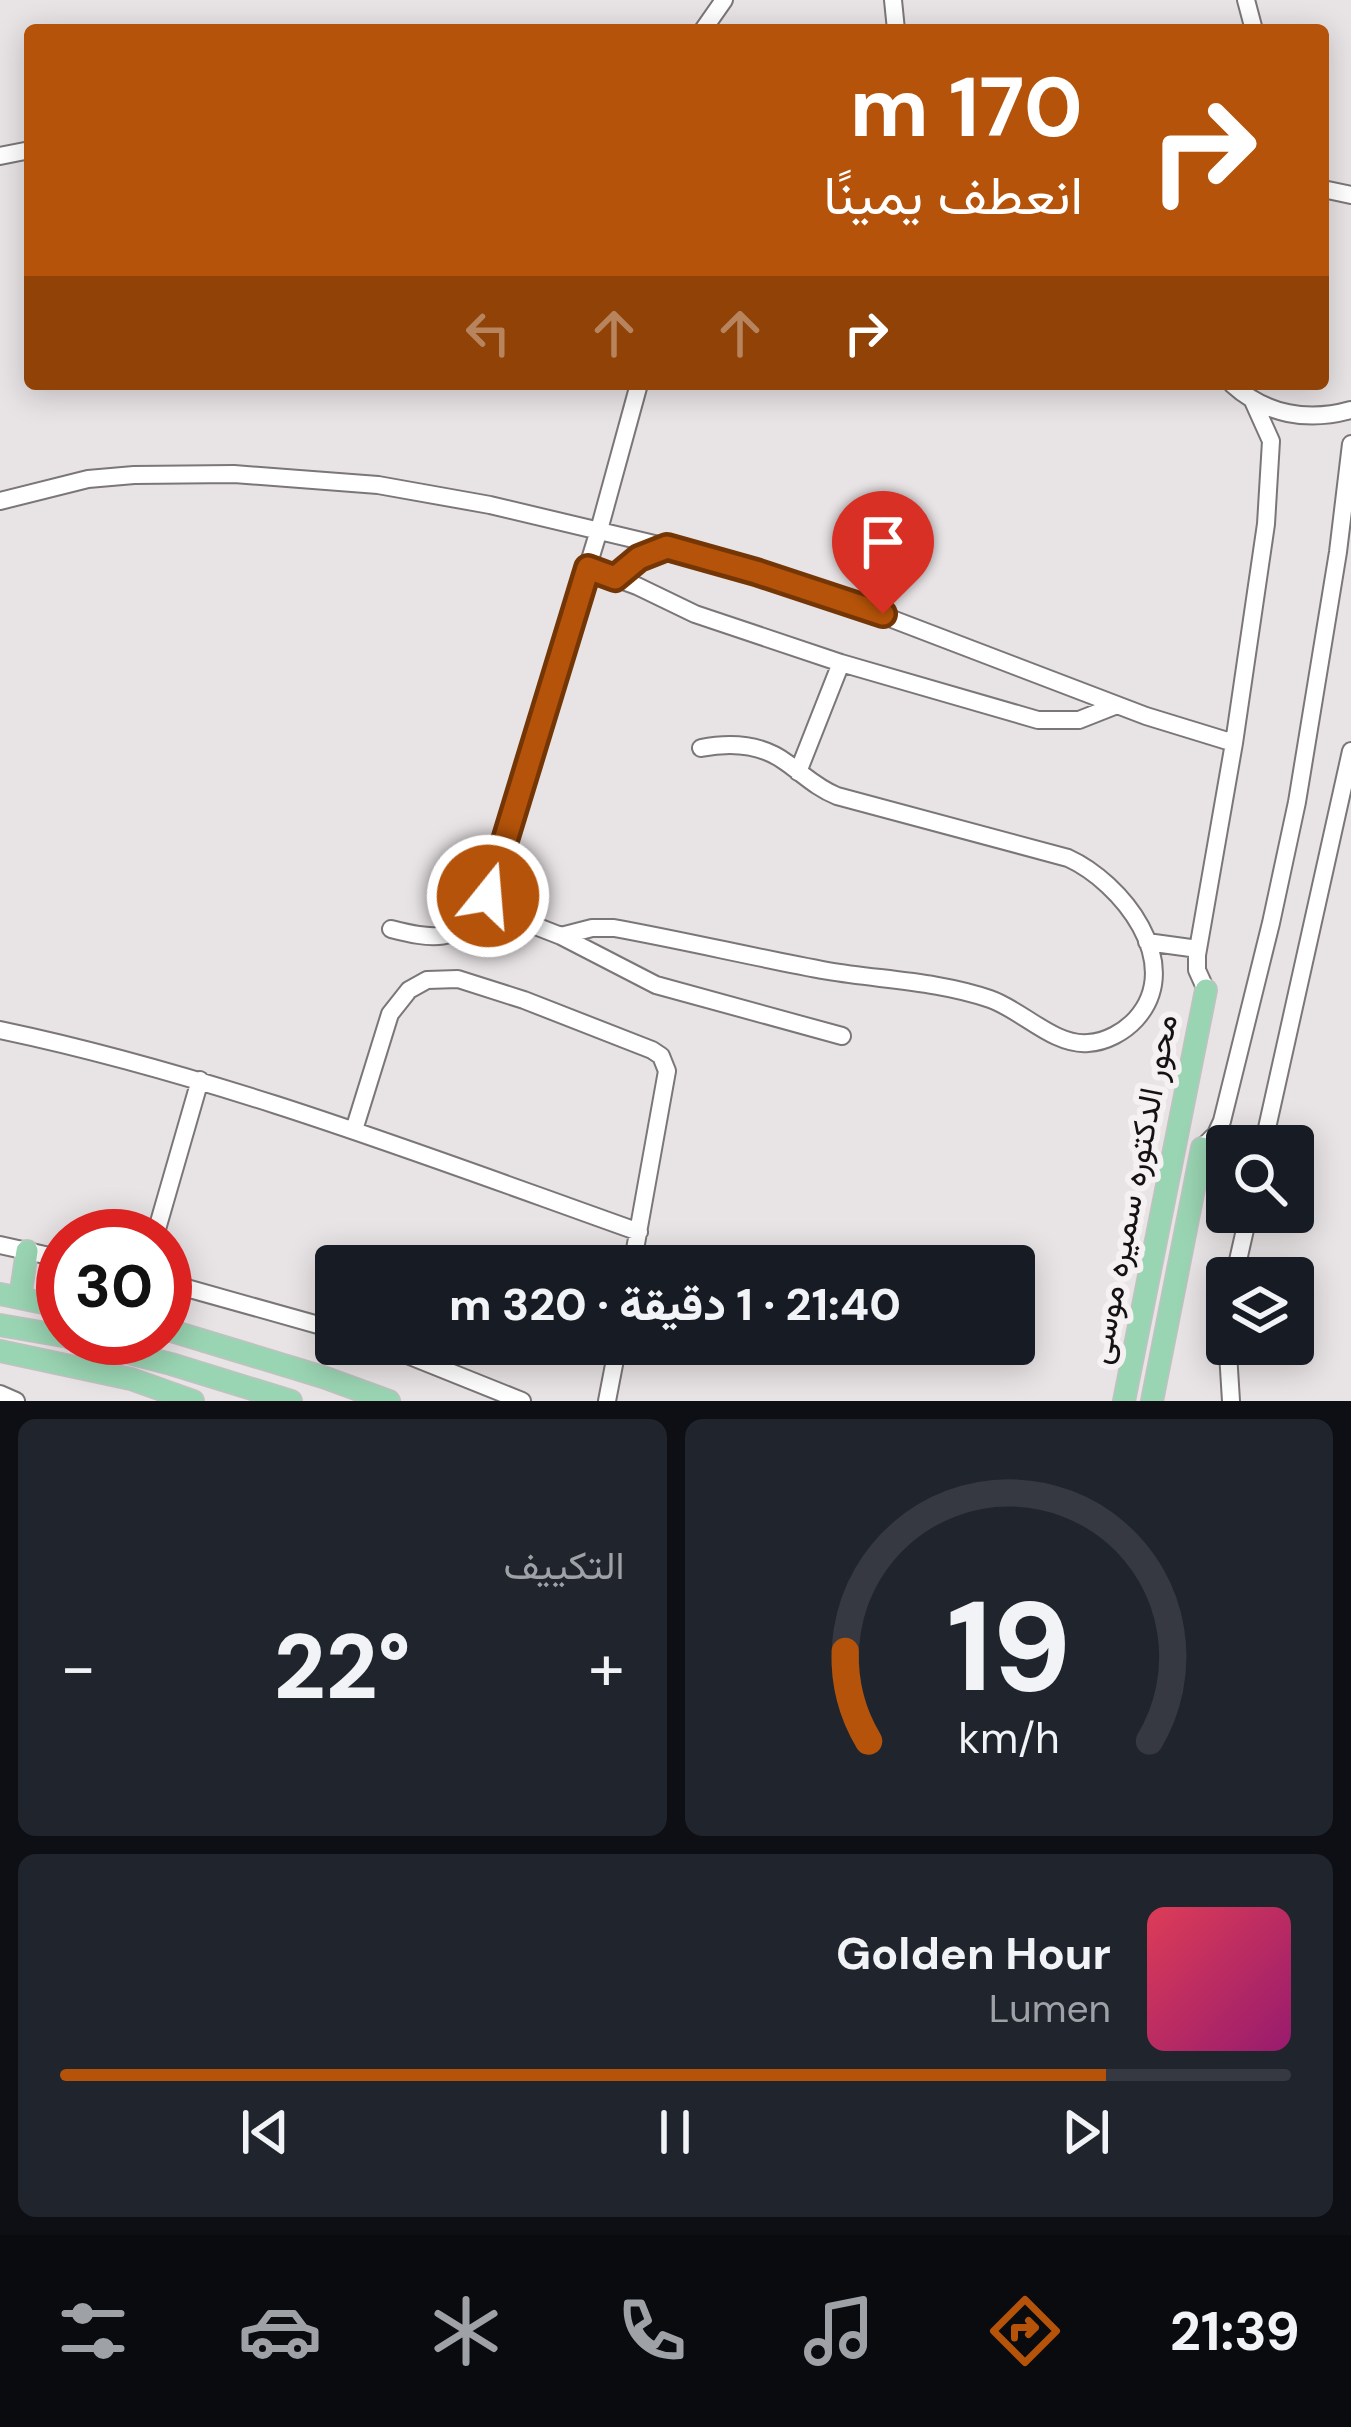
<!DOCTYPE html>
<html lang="ar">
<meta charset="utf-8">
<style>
body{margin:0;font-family:"DM Sans",Vazirmatn,sans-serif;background:#20242c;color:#f1f3f6;direction:rtl;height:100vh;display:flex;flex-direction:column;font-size:45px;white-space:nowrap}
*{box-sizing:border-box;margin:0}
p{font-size:39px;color:#9ea1a6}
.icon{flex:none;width:66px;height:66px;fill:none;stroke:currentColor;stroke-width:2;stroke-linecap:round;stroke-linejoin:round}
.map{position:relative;height:1401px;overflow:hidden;direction:ltr}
.details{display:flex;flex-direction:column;gap:18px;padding:18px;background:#0d0f14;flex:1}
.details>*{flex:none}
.hud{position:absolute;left:24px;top:24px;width:1305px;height:366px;border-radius:12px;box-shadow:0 6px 30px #0003;direction:rtl;background:#b45309;color:#fff;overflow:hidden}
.controls{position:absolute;left:1206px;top:1125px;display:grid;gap:24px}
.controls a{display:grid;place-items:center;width:108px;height:108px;border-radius:12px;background:#171b24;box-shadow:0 6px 30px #0003;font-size:60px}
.speed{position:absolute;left:36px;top:1209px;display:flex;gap:24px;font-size:60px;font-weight:700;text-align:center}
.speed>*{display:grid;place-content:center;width:156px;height:156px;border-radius:50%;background:#171b24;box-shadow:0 6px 30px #0003;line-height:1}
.speed .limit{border:18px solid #d22;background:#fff;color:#111}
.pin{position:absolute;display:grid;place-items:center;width:102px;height:102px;color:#fff;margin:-123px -51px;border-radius:50% 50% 50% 0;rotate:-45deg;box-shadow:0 0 12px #0007}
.pin .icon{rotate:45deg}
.me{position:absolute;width:132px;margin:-66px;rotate:17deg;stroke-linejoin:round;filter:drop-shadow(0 0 9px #0008)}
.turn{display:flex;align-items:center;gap:42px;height:252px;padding:0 48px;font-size:54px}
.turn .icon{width:156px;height:156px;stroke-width:2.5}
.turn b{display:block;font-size:84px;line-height:102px}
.lanes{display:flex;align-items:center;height:114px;padding:0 48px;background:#0003;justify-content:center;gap:60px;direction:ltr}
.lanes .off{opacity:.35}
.big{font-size:90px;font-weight:800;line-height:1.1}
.details .tile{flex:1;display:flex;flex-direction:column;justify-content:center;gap:18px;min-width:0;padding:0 42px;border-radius:18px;background:#20242c}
.details .dial{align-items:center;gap:0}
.dial svg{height:312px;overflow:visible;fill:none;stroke:#363941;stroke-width:7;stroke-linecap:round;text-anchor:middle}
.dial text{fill:#f1f3f6;stroke:none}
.song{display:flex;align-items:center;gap:36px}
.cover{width:144px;height:144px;border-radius:18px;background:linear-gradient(135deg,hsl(350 70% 55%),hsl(320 70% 35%))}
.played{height:12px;border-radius:6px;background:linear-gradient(90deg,#b45309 85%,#363941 85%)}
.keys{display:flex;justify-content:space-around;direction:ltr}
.heat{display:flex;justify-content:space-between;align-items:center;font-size:66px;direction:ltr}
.details .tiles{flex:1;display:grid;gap:18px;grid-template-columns:1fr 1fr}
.tile:last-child{grid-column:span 2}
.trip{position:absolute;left:315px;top:1245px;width:720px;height:120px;border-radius:12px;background:#171b24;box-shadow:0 6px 30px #0003;font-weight:800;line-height:120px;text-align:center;direction:rtl}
.tabs{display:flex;height:192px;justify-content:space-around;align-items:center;background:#090b0e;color:#9ea1a6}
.tabs .icon{width:84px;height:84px}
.tabs .on{color:#b45309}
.tabs b{font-size:54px;color:#f1f3f6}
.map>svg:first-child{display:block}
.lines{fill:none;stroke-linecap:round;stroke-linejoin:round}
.minor-casing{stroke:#7b7677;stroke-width:20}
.major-casing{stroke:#c2c1c1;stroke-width:24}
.minor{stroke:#fff;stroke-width:16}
.major{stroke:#9ad5b3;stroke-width:21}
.route-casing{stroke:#753606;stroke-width:30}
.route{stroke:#b45309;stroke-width:21}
.labels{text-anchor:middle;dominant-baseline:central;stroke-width:12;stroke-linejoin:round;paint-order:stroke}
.street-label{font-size:33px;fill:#131111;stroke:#f5f0f1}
</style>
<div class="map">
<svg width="1351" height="1401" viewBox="0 0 1351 1401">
<rect width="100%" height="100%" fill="#e8e3e4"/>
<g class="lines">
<g class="minor-casing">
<path id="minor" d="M 893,0 L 896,30
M 1246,0 L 1254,30
M 703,30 L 724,0
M 0,156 L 30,150
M 1323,189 L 1351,195
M 1232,384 C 1266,415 1308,422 1351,410
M 0,501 L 88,479 L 134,475 L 234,474 L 378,485 L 490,505 L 688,552 L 824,593 L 1146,716 L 1234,743
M 588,568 L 637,586 L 695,614 L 841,663 L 1038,720 L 1079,720 L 1117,705
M 615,578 L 639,558 L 665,548
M 798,772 L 841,663
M 484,906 L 561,936 L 656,985 L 842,1036
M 391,929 C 430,939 459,944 484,906 L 599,530 L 639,384
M 561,936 L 592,928 L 614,928 C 686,941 757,958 828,971 C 882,980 938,981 990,999 C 1022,1010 1054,1046 1088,1043 C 1106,1042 1124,1032 1136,1019 C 1186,963 1121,882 1068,858 L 837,796 C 817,788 804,775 787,763 C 762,744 731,742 701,748
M 1147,942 L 1198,949
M 1206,990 L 1197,970 L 1197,955 L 1234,743 L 1266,524 L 1271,441 L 1253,401
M 0,1030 C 219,1076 428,1157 639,1232
M 354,1130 L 390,1014 L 409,990 L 427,980 L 458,979 L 524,1000 L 652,1050 L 661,1056 L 667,1071 L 632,1266
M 1263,1146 L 1351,751
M 1202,1148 L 1216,1134 L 1222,1121 L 1271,923 L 1297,802 L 1338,552 L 1351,444
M 155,1236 L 200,1080
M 0,1245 L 63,1259
M 1234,1278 L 1249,1212
M 165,1282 L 336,1330
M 1227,1337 L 1231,1401
M 380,1344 L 522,1401
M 0,1394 L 16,1401
M 607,1401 L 618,1344"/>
</g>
<g class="major-casing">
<path id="major" d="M 0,1294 L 63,1307
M 20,1298 L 27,1251
M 0,1325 L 63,1336
M 165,1329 L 323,1377 L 389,1401
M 70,1338 L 171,1364 L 291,1401
M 0,1351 L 131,1379 L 193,1401
M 1124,1401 L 1206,990
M 1152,1401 L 1202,1148"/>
</g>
<use href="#minor" class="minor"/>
<use href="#major" class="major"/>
</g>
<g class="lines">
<g class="route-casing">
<path id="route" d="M 488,896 L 588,568 L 615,578 L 639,558 L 667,547 L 756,572 L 883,614"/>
</g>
<use href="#route" class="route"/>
</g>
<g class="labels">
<g class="street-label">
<text transform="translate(1132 1189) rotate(-79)">محور الدكتوره سميره موسى</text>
</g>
</g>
</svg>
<div class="controls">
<a><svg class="icon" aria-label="search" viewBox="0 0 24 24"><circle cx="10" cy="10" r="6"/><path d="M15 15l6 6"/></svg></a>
<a><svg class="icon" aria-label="layers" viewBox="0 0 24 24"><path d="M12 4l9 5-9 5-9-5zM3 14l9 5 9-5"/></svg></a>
</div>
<div class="speed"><div class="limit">30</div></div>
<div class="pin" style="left:883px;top:614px;background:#d93025"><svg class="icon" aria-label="arrive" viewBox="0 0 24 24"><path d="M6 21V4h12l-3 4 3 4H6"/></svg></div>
<svg class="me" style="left:488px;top:896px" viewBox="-20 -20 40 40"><circle r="17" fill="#b45309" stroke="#fff" stroke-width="3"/><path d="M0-11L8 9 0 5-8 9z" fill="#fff"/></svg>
<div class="trip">21:40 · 1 دقيقة · 320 m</div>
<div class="hud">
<div class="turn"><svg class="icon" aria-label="right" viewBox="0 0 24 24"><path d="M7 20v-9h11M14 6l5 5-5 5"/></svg><div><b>170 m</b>انعطف يمينًا</div></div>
<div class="lanes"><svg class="icon off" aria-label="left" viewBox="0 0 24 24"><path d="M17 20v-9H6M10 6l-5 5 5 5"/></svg><svg class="icon off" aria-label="ahead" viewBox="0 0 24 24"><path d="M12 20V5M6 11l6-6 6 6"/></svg><svg class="icon off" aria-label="ahead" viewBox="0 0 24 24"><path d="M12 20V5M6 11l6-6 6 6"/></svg><svg class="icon" aria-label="right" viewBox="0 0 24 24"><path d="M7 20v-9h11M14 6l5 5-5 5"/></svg></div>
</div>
</div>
<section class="details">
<div class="tiles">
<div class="tile dial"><svg viewBox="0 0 100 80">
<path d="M14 69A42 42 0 1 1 86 69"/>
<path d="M14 69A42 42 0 0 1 8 46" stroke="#b45309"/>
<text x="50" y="56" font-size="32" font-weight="700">19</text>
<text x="50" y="72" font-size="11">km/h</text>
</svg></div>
<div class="tile"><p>التكييف</p>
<div class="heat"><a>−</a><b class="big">22°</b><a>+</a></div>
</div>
<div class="tile">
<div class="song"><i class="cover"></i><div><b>Golden Hour</b><p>Lumen</p></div></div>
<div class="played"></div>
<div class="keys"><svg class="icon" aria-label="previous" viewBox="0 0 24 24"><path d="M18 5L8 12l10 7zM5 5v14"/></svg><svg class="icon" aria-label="pause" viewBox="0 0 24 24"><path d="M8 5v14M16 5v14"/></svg><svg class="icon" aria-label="next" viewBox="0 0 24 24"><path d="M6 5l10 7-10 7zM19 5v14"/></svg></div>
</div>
</div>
</section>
<nav class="tabs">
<b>21:39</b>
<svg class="icon on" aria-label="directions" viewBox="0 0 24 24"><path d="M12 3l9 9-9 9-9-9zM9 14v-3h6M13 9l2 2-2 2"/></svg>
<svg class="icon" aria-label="music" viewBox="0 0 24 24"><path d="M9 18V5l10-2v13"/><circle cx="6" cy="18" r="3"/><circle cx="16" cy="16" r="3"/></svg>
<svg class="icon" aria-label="phone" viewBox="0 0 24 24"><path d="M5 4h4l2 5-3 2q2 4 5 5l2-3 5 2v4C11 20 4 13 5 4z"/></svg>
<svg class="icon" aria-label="climate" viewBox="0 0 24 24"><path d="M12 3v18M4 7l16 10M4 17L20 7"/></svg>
<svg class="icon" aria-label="car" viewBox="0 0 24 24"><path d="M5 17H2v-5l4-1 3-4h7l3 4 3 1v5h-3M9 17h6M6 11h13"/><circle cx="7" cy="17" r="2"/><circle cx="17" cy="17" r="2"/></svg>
<svg class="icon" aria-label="filters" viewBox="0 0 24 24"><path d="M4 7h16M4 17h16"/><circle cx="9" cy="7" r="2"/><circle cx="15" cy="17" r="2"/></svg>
</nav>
